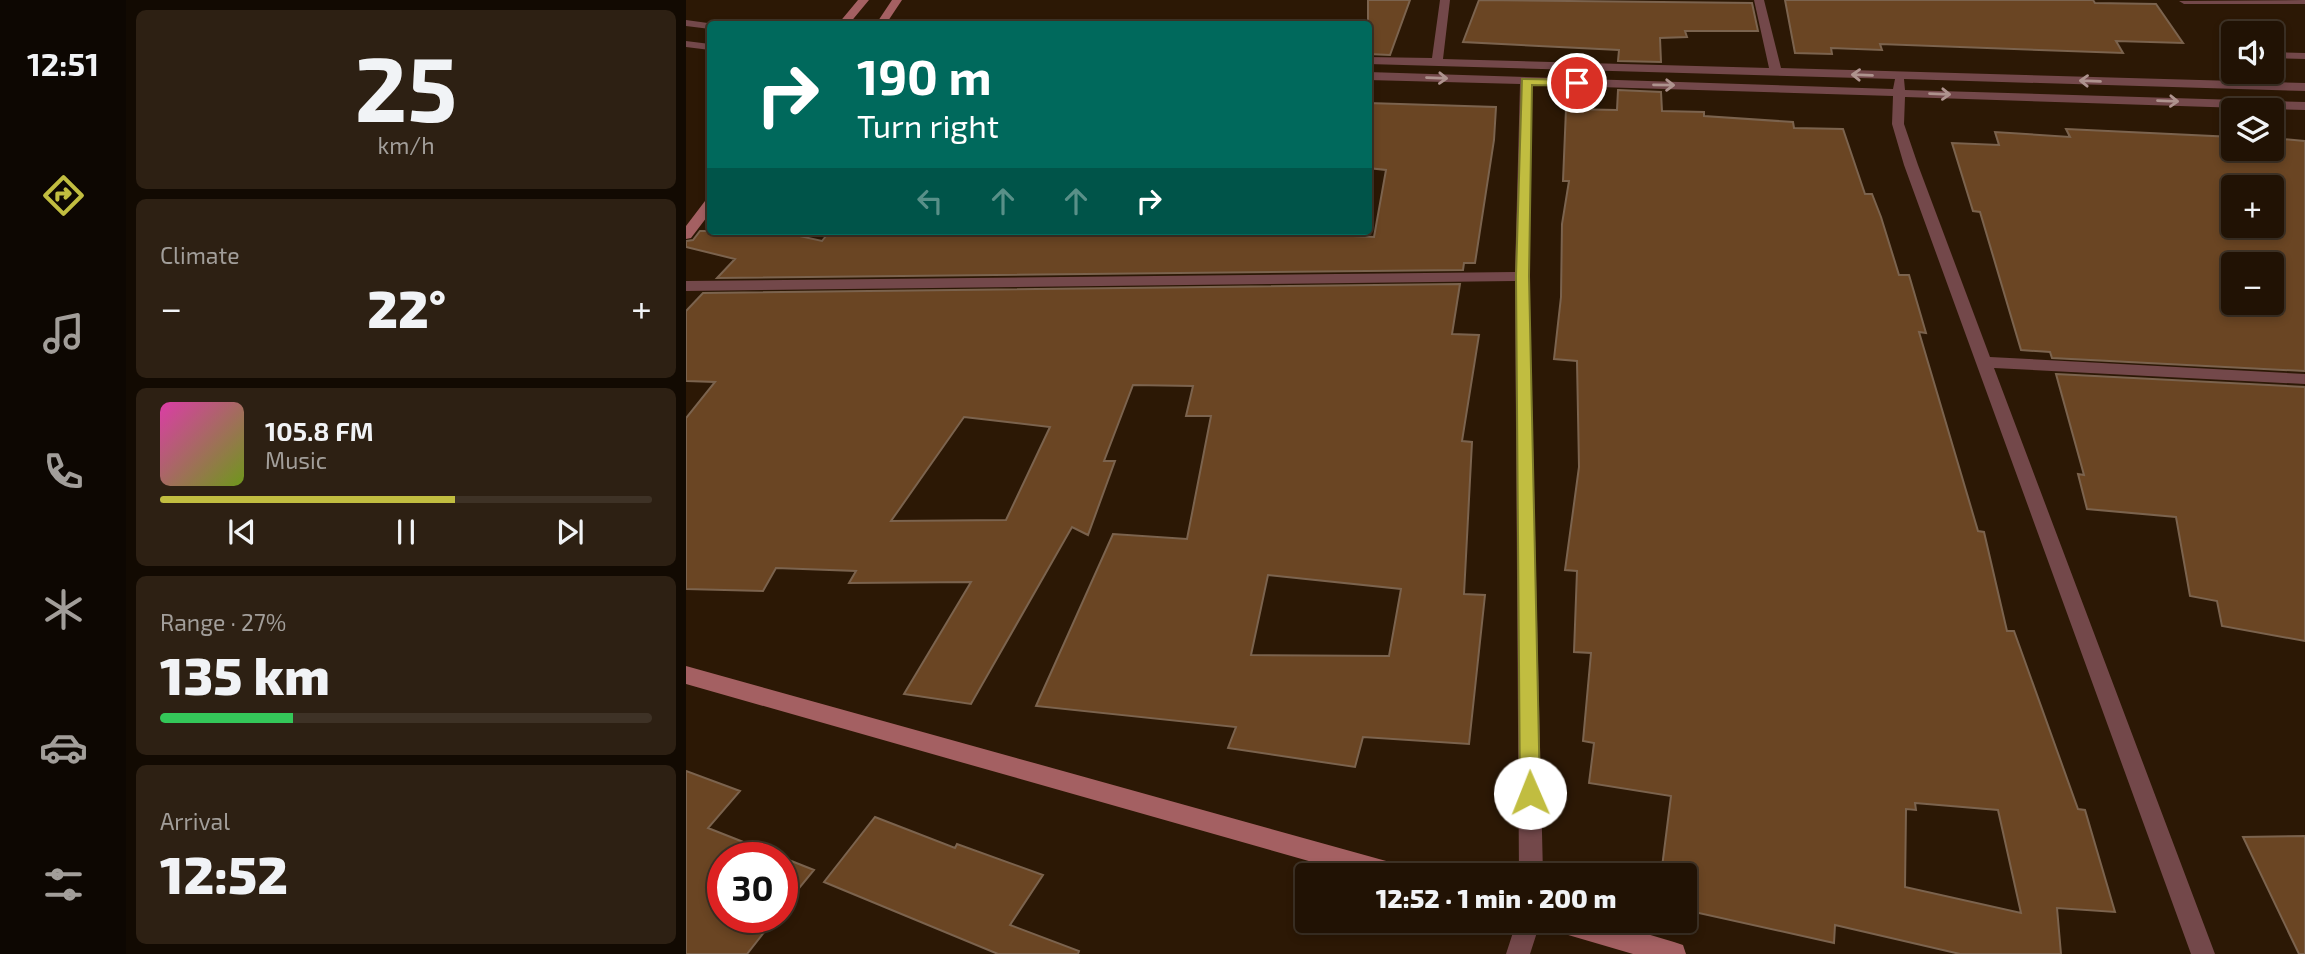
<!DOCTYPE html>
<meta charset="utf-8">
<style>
body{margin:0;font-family:"Exo 2",sans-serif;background:#2d2013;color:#f1f3f6;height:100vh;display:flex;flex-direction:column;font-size:26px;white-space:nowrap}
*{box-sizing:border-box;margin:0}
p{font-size:23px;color:#a29e9a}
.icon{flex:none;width:38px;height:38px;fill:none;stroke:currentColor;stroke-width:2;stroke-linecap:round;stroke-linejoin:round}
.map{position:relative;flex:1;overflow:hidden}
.side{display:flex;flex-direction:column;gap:10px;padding:10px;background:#120a02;width:560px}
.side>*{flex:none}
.guide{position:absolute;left:21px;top:21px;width:665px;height:214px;border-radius:7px;box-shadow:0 4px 10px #0003,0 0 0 2px #3e3226;background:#00695c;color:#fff;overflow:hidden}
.buttons{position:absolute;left:1535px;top:21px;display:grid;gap:14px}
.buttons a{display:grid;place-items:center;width:63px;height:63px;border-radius:7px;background:#211204;box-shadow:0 4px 10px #0003,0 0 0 2px #3e3226;font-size:35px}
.speed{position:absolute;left:21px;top:842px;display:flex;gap:14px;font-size:35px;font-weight:700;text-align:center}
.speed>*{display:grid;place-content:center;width:91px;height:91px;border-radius:50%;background:#211204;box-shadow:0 4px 10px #0003,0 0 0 2px #3e3226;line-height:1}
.speed .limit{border:10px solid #d22;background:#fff;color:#111}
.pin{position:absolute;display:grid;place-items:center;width:60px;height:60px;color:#fff;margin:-30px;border:4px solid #fff;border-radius:50%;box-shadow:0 2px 7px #0007}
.me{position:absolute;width:77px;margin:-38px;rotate:359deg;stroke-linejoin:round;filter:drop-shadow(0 0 5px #0008)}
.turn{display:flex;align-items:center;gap:24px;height:147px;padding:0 35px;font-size:32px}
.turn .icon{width:91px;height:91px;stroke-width:2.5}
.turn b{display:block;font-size:49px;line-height:60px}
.lanes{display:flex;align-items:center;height:66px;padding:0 35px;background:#0003;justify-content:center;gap:35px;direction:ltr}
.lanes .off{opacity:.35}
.big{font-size:52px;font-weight:800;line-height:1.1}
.side .tile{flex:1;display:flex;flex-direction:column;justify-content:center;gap:10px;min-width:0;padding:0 24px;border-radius:10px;background:#2d2013}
.side .dial{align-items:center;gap:0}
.dial b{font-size:91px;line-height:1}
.song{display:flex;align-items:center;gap:21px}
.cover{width:84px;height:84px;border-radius:10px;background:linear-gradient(135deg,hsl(320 70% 55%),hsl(80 70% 35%))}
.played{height:7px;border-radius:4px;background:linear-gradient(90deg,#c1bd40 60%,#3e3226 60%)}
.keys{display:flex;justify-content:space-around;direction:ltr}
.heat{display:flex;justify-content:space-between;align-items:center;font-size:38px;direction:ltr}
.charge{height:10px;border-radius:5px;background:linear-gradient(90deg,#34c759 27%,#3e3226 0)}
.trip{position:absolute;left:609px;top:863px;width:402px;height:70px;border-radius:7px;background:#211204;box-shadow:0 4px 10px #0003,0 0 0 2px #3e3226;font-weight:800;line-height:70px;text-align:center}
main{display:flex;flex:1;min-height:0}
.tab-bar{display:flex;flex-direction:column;width:126px;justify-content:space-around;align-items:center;background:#0d0702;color:#a29e9a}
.tab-bar .icon{width:49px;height:49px}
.tab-bar .on{color:#c1bd40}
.tab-bar b{font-size:32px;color:#f1f3f6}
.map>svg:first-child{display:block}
.building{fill:#6a4523;stroke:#7b634e;stroke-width:2;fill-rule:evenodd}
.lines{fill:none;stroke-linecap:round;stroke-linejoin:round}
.lane{fill:#73484a;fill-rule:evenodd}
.street{fill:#73484a;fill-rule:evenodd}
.secondary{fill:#a46062;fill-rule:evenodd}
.oneway{stroke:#ae938e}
.route{fill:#c1bd40;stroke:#7d7b2a;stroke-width:2}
</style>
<main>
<nav class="tab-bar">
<b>12:51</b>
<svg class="icon on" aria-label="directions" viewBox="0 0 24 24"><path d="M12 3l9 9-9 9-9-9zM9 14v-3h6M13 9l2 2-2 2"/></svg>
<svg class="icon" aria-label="music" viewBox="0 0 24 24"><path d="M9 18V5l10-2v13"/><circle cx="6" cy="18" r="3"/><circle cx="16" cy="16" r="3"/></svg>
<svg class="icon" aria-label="phone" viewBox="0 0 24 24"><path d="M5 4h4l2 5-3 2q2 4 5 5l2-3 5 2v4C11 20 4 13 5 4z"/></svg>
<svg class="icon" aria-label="climate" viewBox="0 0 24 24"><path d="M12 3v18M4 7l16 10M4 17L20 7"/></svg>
<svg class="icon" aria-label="car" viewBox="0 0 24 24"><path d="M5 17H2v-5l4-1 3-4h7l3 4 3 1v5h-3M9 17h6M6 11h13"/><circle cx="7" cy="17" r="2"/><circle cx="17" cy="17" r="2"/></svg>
<svg class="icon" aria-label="filters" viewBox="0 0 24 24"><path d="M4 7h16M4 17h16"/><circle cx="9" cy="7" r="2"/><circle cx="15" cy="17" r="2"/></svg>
</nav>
<section class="side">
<div class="tile dial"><b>25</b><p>km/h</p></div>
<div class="tile"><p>Climate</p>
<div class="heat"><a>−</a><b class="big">22°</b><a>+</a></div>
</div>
<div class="tile">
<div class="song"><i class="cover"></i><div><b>105.8 FM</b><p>Music</p></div></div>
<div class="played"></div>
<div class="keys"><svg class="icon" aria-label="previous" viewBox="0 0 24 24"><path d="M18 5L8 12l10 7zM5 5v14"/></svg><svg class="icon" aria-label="pause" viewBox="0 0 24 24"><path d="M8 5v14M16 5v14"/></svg><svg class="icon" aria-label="next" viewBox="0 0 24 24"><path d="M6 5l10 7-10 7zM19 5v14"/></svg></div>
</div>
<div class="tile"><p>Range · 27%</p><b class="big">135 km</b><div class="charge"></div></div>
<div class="tile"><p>Arrival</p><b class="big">12:52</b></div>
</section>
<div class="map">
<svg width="1619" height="954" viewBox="0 0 1619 954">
<rect width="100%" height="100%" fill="#2c1805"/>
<path class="building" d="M 682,0 L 724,0 L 704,55 L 682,54 Z
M 793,0 L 1066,3 L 1072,31 L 999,31 L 1001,37 L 974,38 L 975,62 L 932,61 L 933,50 L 777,42 Z
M 1099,0 L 1407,0 L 1409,3 L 1470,4 L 1497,43 L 1430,41 L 1437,53 L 1194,44 L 1196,50 L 1145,48 L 1146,54 L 1109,53 Z
M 932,90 L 975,92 L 976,111 L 1018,112 L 1018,116 L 1107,122 L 1108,128 L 1157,129 L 1179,194 L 1186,194 L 1195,217 L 1213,275 L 1223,275 L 1240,333 L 1233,332 L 1292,531 L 1298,532 L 1321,631 L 1328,631 L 1392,809 L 1399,810 L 1429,912 L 1371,908 L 1375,954 L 1274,954 L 1149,925 L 1148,943 L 999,910 L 999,875 L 975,875 L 985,796 L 903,783 L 908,743 L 897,741 L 905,653 L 888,652 L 891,571 L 879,570 L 893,467 L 891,361 L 868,359 L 875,297 L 876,224 L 883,181 L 877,181 L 880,109 L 931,110 ZM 1229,803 L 1312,810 L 1335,913 L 1219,887 L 1220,809 L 1230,810 Z
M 682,103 L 810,107 L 808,140 L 789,263 L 778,263 L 777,270 L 31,278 L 49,259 L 0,247 L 0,241 L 7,240 L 14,231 L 91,231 L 136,241 L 144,231 L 559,231 L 688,237 L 700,170 L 682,168 Z
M 1380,129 L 1547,137 L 1547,149 L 1586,149 L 1586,138 L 1619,141 L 1619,371 L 1366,358 L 1364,352 L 1335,350 L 1294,212 L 1287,211 L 1266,143 L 1313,145 L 1309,132 L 1384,137 ZM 1547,187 L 1586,187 L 1586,226 L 1547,226 ZM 1547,264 L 1586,264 L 1586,303 L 1547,303 Z
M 774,284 L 766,334 L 793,335 L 776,441 L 786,442 L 778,594 L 799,595 L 783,744 L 677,737 L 669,767 L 542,748 L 550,727 L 350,706 L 427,534 L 501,539 L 525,416 L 500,416 L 507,386 L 447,385 L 418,461 L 429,461 L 402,535 L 386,527 L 285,704 L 218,694 L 285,582 L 163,583 L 170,571 L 90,568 L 77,591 L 0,589 L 0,418 L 29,382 L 0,381 L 0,311 L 17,293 ZM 278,417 L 364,427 L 320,520 L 205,521 ZM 582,575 L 715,589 L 703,656 L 565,655 Z
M 1370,374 L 1619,387 L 1619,641 L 1536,626 L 1531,601 L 1504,596 L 1490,517 L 1401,509 L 1392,474 L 1398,475 Z
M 0,771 L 54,791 L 22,828 L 128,870 L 96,909 L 96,858 L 37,858 L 37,917 L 90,917 L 61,954 L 0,954 Z
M 189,817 L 269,848 L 271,844 L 357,875 L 324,925 L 393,951 L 392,954 L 312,954 L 138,882 Z
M 1619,836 L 1619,954 L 1613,954 L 1557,837 Z"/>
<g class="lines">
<path class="lane" d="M 1619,0 L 1619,4 L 1498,4 L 1493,1 Z
M 1586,52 L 1619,53 L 1619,59 L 1586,58 Z
M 1558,72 L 1570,72 L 1580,86 L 1578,89 L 1570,89 Z"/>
<path class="street" d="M 754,0 L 764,0 L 757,59 L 1083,68 L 1068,0 L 1078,0 L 1095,68 L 1619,83 L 1619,91 L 1218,79 L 1219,90 L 1619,102 L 1619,110 L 1219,97 L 1218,124 L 1232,165 L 1304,357 L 1619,374 L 1619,384 L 1308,368 L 1529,954 L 1505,954 L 1218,165 L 1206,124 L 1207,96 L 846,85 L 843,276 L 857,875 L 833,875 L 829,281 L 0,291 L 0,281 L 829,272 L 834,84 L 682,80 L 682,72 L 1207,89 L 1209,79 L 682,64 L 682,57 L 746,58 Z
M 0,20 L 29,24 L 24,24 L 24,29 L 0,26 Z
M 0,41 L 24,44 L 24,50 L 0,47 Z
M 831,920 L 855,920 L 844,954 L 820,954 Z"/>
<path class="secondary" d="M 172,0 L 183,0 L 163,24 L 152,24 Z
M 206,0 L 216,0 L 200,24 L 190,24 Z
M 24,200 L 24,213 L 5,238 L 0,239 L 0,226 L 19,201 Z
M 0,666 L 711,864 L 719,867 L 723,875 L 672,875 L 0,684 Z
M 860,920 L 914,920 L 988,942 L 997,945 L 1000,954 L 947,954 L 872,932 L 864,928 Z"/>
</g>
<defs><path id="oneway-shaft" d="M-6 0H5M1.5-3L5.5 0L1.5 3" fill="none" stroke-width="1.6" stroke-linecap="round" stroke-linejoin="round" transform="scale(1.75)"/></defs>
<g class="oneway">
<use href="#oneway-shaft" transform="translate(1176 75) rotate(-178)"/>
<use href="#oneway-shaft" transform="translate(751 78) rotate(2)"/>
<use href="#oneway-shaft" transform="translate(1404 81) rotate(-178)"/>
<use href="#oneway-shaft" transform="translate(978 85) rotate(1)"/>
<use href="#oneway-shaft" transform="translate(1254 94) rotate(2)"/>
<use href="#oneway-shaft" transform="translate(1482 101) rotate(2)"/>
</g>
<path class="route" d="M 836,79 L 891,80 L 896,83 L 891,86 L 846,85 L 843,276 L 854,793 L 851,800 L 844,802 L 837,800 L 834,793 L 830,276 Z"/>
</svg>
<div class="buttons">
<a><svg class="icon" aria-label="sound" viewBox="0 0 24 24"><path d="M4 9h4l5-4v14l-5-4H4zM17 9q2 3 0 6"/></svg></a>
<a><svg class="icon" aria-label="layers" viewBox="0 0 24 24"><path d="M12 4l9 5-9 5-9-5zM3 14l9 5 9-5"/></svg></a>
<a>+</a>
<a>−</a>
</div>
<div class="speed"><div class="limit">30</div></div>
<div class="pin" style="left:891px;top:83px;background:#d93025"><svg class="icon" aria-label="arrive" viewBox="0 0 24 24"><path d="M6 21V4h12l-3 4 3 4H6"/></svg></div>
<svg class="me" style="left:844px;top:793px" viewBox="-20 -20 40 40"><circle r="19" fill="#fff"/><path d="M0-13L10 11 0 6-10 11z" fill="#c1bd40"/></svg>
<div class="trip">12:52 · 1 min · 200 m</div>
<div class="guide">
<div class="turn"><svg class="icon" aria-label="right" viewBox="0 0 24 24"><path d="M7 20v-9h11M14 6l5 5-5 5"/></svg><div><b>190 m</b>Turn right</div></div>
<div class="lanes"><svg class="icon off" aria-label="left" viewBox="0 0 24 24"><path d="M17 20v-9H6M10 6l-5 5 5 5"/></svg><svg class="icon off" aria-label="ahead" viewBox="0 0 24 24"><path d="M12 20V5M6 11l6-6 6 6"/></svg><svg class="icon off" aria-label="ahead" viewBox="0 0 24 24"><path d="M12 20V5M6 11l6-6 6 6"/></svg><svg class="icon" aria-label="right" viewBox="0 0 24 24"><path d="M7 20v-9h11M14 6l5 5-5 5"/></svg></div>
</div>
</div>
</main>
